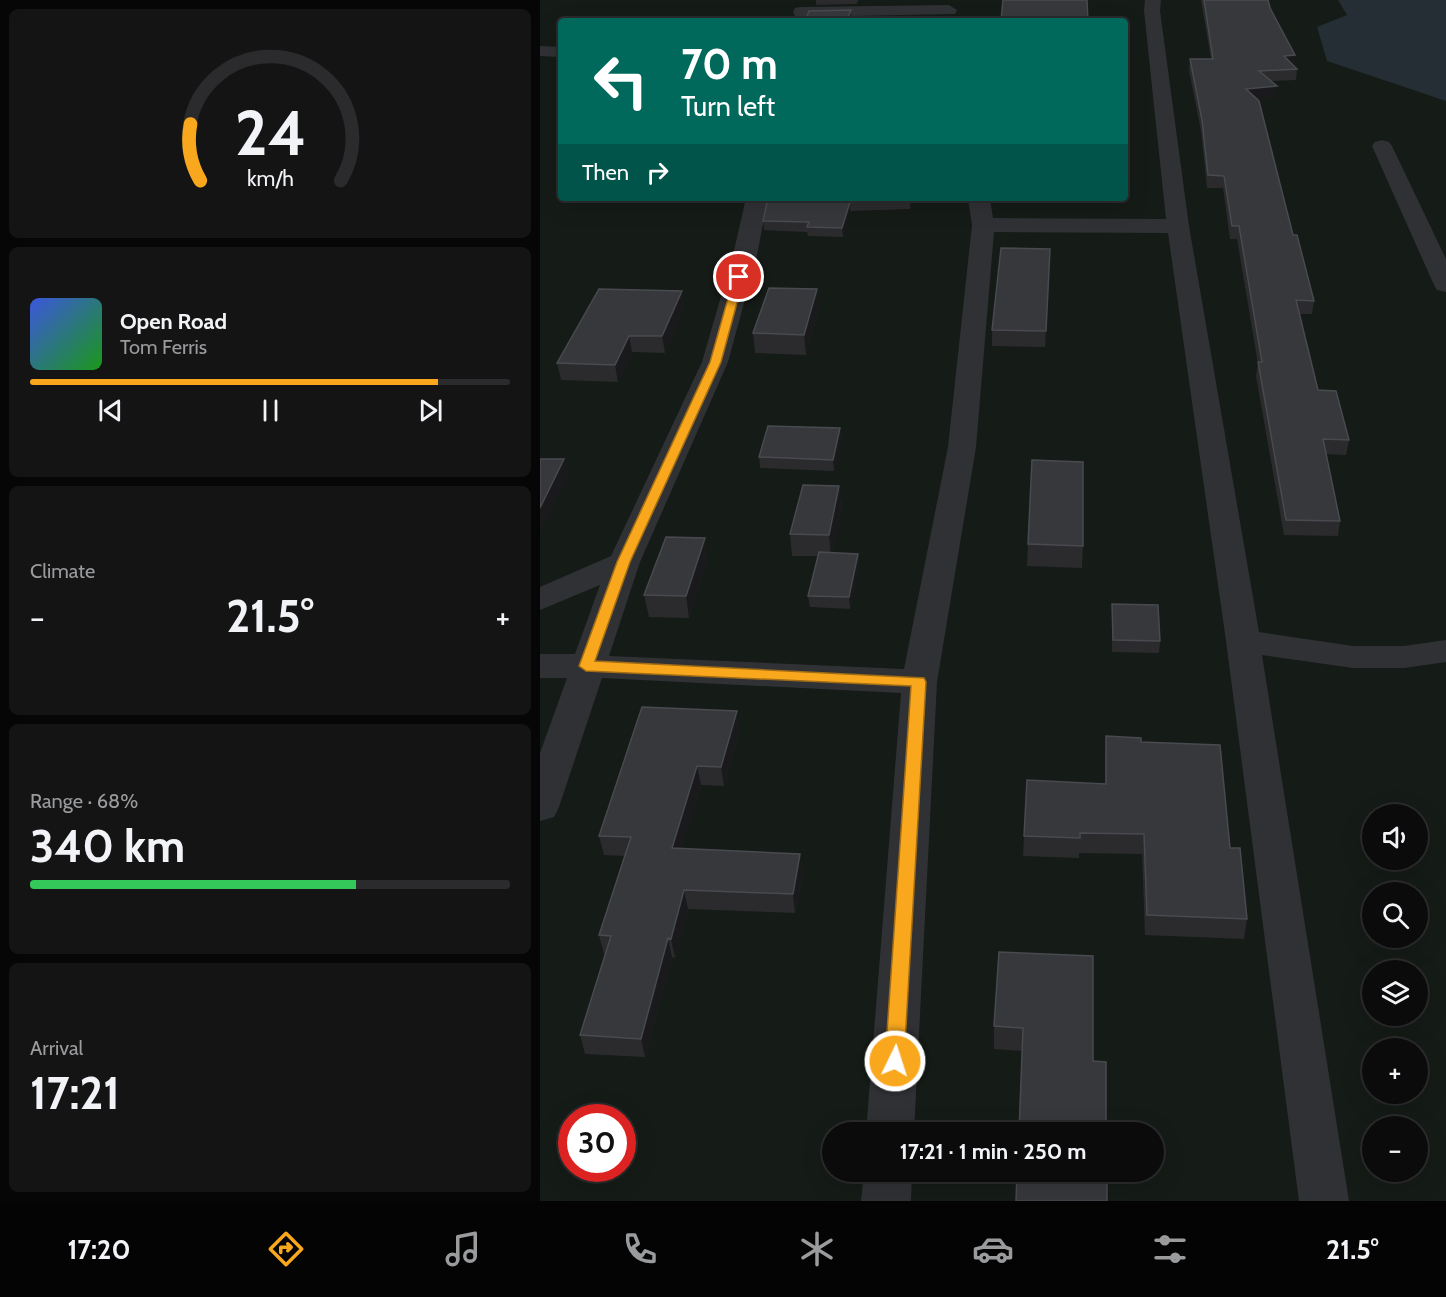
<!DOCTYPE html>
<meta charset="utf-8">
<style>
body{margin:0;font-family:Cabin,sans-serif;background:#141415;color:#f1f3f6;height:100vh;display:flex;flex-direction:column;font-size:22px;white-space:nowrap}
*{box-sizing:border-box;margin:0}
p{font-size:20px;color:#9a9b9d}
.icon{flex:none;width:33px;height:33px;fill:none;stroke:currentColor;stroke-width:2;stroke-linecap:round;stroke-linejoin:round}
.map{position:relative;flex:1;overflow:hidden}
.side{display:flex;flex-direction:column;gap:9px;padding:9px;background:#060607;width:540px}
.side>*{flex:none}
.banner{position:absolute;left:18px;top:18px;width:570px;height:183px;border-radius:6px;box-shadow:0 6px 24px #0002,0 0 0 2px #2b2b2d;background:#00695c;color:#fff;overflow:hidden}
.tools{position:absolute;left:822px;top:804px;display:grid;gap:12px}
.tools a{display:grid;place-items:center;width:66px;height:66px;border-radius:50%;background:#0b0b0c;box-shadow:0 6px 24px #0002,0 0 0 2px #2b2b2d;font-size:30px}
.speed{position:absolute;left:18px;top:1104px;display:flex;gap:12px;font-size:30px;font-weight:700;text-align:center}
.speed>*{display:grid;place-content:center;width:78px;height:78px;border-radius:50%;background:#0b0b0c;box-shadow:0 6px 24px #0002,0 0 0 2px #2b2b2d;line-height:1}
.speed .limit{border:9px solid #d22;background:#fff;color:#111}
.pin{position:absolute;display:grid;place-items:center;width:51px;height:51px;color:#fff;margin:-26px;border:3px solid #fff;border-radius:50%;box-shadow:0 2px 6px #0007}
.me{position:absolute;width:66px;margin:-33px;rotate:4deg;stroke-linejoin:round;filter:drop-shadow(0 0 4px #0008)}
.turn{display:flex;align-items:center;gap:21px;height:126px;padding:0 24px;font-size:27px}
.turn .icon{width:78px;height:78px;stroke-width:2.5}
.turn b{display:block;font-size:42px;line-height:51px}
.then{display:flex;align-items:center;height:57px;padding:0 24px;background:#0003;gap:12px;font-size:22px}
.big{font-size:45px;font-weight:700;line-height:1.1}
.side .tile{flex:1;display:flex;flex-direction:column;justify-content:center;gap:9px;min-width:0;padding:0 21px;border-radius:9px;background:#141415}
.side .dial{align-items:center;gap:0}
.dial svg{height:156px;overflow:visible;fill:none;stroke:#2b2b2d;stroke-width:7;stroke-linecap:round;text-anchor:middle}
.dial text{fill:#f1f3f6;stroke:none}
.song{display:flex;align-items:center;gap:18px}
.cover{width:72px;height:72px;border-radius:9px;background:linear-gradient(135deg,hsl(230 70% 55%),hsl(120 70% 35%))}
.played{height:6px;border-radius:3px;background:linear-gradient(90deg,#f9a81e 85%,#2b2b2d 85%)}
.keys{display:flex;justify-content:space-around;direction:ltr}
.heat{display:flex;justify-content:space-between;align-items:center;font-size:33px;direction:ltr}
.charge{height:9px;border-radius:4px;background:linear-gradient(90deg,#34c759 68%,#2b2b2d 0)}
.trip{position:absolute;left:282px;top:1122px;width:342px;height:60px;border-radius:30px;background:#0b0b0c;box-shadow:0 6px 24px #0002,0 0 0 2px #2b2b2d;font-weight:700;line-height:60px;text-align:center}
.tabs{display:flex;height:96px;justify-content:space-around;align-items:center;background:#040405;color:#9a9b9d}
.tabs .icon{width:42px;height:42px}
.tabs .selected{color:#f9a81e}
.tabs b{font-size:27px;color:#f1f3f6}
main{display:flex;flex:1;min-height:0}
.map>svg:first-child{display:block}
.green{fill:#151b16;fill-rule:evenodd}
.water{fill:#252e34}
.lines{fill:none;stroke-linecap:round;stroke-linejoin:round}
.street{fill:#303135;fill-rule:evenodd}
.wall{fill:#2b2b2e}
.shaded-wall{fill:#1a1a1c}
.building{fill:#37383c;stroke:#484a4f;stroke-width:1.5}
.route{fill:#f9a81e;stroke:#a26d14;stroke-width:1.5}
</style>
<main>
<section class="side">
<div class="tile dial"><svg viewBox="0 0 100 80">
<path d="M14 69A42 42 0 1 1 86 69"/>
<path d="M14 69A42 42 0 0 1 9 40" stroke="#f9a81e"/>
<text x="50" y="56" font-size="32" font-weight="700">24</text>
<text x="50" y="72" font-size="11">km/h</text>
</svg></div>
<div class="tile">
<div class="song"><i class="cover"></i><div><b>Open Road</b><p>Tom Ferris</p></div></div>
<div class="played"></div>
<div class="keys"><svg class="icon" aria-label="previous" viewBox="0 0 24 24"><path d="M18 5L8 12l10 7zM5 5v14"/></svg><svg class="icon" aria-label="pause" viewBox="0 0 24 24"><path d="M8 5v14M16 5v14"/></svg><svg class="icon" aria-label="next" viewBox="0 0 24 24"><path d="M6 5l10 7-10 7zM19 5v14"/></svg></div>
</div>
<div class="tile"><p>Climate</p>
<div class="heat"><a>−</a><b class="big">21.5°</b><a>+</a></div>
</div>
<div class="tile"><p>Range · 68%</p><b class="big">340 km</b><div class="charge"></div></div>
<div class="tile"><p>Arrival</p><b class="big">17:21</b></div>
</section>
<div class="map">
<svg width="906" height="1201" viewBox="0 0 906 1201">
<rect width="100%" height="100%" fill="#0f0f10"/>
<path class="green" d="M 0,0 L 906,0 L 906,1201 L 0,1201 ZM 21,21 L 585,21 L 585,198 L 21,198 ZM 832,814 L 878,814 L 878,860 L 832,860 ZM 832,892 L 878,892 L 878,938 L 832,938 ZM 832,970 L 878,970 L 878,1016 L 832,1016 ZM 832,1048 L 878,1048 L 878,1094 L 832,1094 ZM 32,1118 L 82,1118 L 82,1168 L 32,1168 ZM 832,1126 L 878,1126 L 878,1172 L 832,1172 ZM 292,1132 L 614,1132 L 614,1172 L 292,1172 Z"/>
<path class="water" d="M 798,0 L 906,0 L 906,101 L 787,61 L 777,27 L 807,15 Z"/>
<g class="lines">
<path class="street" d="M 605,0 L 621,0 L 620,11 L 649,226 L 719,632 L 813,646 L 864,646 L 906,640 L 906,662 L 864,668 L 813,668 L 722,655 L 809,1201 L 759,1201 L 686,641 L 628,233 L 454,232 L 436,447 L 397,682 L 374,1132 L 326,1132 L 361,693 L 62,678 L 19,807 L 14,817 L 0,821 L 0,753 L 27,678 L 0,678 L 0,654 L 35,654 L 60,585 L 0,610 L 0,587 L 71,556 L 162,362 L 193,255 L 206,198 L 228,198 L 217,255 L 188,362 L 100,562 L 69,656 L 364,669 L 408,447 L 432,225 L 428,198 L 450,198 L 453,218 L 626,219 L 604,11 Z
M 409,5 L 417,10 L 415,14 L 261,17 L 255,16 L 253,12 L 255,8 L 261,7 Z
M 0,46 L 21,47 L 21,57 L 0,56 Z
M 842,140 L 849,142 L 852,146 L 906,259 L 906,292 L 897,290 L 894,285 L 832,146 L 835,142 Z
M 324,1172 L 372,1172 L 371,1201 L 321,1201 Z"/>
</g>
<path class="wall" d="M 276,0 L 318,0 L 317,4 L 276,5 Z
M 661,0 L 728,0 L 754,66 L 757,69 L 756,80 L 732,81 L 736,97 L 717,99 L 753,235 L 774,301 L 772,314 L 759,314 L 778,390 L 809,440 L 806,455 L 786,454 L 800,521 L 798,536 L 744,535 L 716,376 L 718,364 L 697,239 L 690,239 L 683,188 L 667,188 L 661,131 L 649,70 L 650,59 L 671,59 Z
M 228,198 L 373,198 L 370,209 L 310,211 L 303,237 L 268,236 L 267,232 L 224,230 L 223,221 Z
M 510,249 L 505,347 L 452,346 L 452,330 Z
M 277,289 L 279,309 L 266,355 L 215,353 L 213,333 Z
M 144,307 L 125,353 L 92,352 L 78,382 L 21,380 L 17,363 Z
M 300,428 L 301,439 L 294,471 L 220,468 L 219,457 Z
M 299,486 L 301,508 L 292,553 L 318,554 L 319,565 L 310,609 L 270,607 L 268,596 L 278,556 L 252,556 L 250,534 Z
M 488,544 L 543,546 L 542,568 L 487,566 Z
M 168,560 L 149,618 L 109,617 L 104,595 Z
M 572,604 L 620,641 L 619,653 L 572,652 Z
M 200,730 L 184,786 L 161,785 L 141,849 L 260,854 L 263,873 L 255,913 L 148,909 L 135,958 L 132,957 L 105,1057 L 45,1054 L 40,1035 L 65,954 L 64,954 L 59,935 L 85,856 L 64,855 L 59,836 Z
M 566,736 L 601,742 L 690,848 L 707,919 L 704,939 L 605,935 L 602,854 L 539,853 L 539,858 L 483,856 L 484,836 L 565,784 L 565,756 Z
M 459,952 L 553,1061 L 566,1132 L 482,1051 L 454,1049 L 454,1026 Z"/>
<path class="shaded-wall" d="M 311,10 L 311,18 L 310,21 L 307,21 Z
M 755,55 L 754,66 L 744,56 Z
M 737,86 L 736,97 L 705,101 L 706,89 Z
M 371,198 L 373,198 L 370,209 L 370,200 Z
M 310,202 L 310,211 L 303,237 L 302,228 Z
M 277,289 L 279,309 L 266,355 L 264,335 Z
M 142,291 L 144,307 L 125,353 L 122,336 Z
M 89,336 L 92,352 L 78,382 L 75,365 Z
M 300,428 L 301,439 L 294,471 L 293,460 Z
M 24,459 L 28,477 L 0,534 L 0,508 Z
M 299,486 L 301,508 L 291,557 L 289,535 Z
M 165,538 L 168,560 L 149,618 L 146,596 Z
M 318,554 L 319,565 L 310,609 L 309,597 Z
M 197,711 L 200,730 L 184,786 L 181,767 Z
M 157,766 L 161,785 L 136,867 L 132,848 Z
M 260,854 L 263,873 L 255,913 L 253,894 Z
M 144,890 L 148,909 L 135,958 L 131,939 Z
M 128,938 L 132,957 L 105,1057 L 101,1039 Z"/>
<path class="building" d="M 463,0 L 547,0 L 548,21 L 461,21 Z
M 664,0 L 728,0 L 730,8 L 755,55 L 744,56 L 757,69 L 719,71 L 737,86 L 706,89 L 719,101 L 753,235 L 757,235 L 774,301 L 756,300 L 778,390 L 796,391 L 809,440 L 783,439 L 800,521 L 746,520 L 718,362 L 722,362 L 699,226 L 692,226 L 684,176 L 668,175 L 662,120 L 650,59 L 673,59 Z
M 311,10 L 307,21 L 265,21 L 269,11 Z
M 228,198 L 371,198 L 370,200 L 310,202 L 302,228 L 267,227 L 269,222 L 223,221 Z
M 461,248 L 510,249 L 506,331 L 452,330 Z
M 229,288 L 277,289 L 264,335 L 213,333 Z
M 59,289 L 142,291 L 122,336 L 89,336 L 75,365 L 17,363 Z
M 228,426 L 300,428 L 293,460 L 219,457 Z
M 0,459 L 24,459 L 0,508 Z
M 492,460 L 543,462 L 543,546 L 488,544 Z
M 263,485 L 299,486 L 289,535 L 250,534 Z
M 126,537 L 165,538 L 146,596 L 104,595 Z
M 279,552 L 318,554 L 309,597 L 268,596 Z
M 572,604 L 618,605 L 620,641 L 573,640 Z
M 102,707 L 197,711 L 181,767 L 157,766 L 132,848 L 260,854 L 253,894 L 144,890 L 131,939 L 128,938 L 101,1039 L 40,1035 L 71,936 L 59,935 L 91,837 L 59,836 Z
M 566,736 L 601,738 L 601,742 L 680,745 L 690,848 L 700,848 L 707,919 L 607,915 L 604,834 L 540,833 L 540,838 L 484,836 L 487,780 L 566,784 Z
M 459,952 L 553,956 L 553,1061 L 566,1062 L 566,1132 L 479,1132 L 483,1028 L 454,1026 Z
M 477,1172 L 567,1172 L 567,1201 L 476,1201 Z"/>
<path class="route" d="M 199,274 L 204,277 L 181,362 L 90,562 L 55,661 L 384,678 L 386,682 L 364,1061 L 361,1067 L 355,1070 L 348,1067 L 345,1061 L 371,686 L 46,671 L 39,666 L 77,562 L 170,362 L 194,277 Z"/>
</svg>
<div class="tools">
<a><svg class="icon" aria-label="sound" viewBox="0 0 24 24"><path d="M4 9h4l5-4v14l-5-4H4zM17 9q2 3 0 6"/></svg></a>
<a><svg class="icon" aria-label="search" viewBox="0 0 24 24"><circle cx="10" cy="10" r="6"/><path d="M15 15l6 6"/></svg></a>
<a><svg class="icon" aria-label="layers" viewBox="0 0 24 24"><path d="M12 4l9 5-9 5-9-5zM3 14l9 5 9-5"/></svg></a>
<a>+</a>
<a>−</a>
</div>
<div class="speed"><div class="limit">30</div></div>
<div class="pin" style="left:199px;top:277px;background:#d93025"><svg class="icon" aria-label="arrive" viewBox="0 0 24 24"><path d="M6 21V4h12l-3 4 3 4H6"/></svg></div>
<svg class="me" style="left:355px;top:1061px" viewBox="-20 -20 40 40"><circle r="17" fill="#f9a81e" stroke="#fff" stroke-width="3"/><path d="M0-11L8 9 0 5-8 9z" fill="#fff"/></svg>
<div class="trip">17:21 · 1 min · 250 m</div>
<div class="banner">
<div class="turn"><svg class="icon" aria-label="left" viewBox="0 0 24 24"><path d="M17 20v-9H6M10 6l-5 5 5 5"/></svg><div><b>70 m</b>Turn left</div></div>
<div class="then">Then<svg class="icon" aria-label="right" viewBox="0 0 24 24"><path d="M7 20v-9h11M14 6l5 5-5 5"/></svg></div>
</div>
</div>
</main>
<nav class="tabs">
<b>17:20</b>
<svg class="icon selected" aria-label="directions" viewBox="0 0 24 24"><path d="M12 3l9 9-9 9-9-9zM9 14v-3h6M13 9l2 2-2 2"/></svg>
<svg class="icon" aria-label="music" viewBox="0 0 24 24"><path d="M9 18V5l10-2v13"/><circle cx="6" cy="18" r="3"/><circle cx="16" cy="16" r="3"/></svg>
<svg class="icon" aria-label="phone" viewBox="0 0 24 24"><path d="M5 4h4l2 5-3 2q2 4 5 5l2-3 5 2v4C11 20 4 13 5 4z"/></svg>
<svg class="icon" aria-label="climate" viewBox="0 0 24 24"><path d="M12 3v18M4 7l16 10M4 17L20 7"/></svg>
<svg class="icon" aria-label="car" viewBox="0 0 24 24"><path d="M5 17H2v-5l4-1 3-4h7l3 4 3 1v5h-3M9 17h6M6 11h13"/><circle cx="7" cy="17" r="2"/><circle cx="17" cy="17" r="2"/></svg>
<svg class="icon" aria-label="filters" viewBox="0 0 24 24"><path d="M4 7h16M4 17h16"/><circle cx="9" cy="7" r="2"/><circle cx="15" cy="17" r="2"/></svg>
<b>21.5°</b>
</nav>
